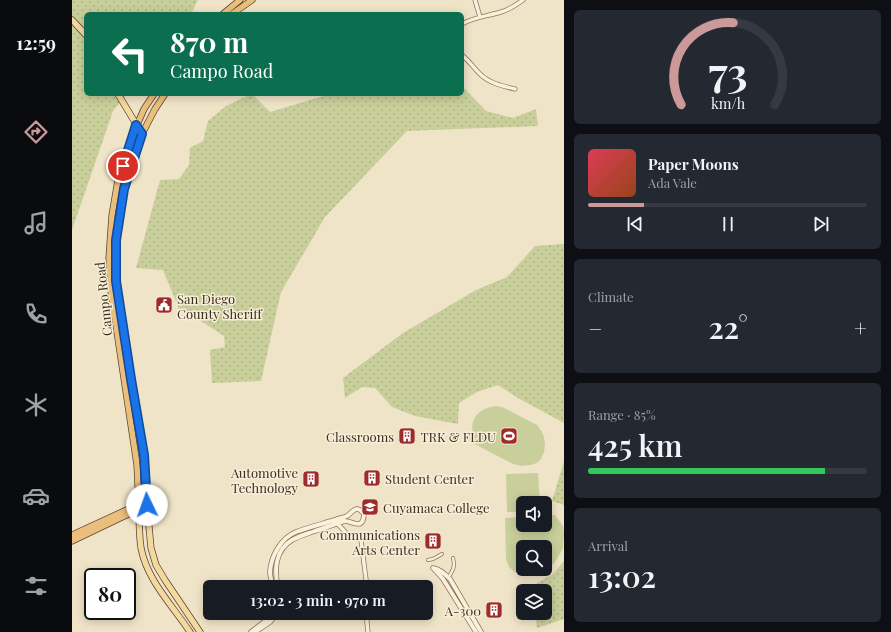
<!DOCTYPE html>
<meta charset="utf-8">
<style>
body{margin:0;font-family:"Playfair Display",serif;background:#242831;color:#f1f3f6;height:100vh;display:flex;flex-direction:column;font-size:15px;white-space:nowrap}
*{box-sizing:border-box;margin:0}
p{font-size:13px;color:#9ea1a6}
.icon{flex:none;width:22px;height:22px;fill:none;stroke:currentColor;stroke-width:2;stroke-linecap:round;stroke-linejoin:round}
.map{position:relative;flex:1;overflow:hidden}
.details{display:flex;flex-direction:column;gap:10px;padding:10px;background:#0d0f14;width:327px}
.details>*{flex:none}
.top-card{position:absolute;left:12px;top:12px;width:380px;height:84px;border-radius:6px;box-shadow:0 2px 10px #0003;background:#0b6e4f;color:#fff;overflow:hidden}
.controls{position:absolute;left:444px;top:496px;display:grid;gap:8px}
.controls a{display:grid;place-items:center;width:36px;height:36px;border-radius:6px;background:#171b24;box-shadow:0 2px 10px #0003;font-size:20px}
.speed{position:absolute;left:12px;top:568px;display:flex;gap:8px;font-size:20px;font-weight:700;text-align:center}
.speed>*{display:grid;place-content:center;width:52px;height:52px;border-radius:50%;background:#171b24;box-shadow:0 2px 10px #0003;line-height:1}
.speed .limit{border:2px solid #111;border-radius:6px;background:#fff;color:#111}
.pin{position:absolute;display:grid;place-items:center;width:34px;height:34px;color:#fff;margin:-17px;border:2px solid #fff;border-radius:50%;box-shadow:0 1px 4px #0007}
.me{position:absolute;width:44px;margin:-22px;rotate:357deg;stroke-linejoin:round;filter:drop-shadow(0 0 3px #0008)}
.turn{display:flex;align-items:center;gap:14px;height:84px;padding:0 20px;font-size:18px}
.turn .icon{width:52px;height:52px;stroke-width:2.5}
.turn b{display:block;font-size:28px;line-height:34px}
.big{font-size:30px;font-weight:600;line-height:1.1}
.details .tile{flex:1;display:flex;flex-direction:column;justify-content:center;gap:6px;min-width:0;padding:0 14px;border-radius:6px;background:#242831}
.details .dial{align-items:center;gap:0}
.dial svg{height:104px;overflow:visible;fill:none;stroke:#363941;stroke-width:7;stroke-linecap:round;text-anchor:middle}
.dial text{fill:#f1f3f6;stroke:none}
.song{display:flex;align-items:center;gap:12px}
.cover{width:48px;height:48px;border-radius:6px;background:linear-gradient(135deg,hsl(350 70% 55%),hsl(20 70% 35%))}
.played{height:4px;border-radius:2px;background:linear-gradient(90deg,#cc999b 20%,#363941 20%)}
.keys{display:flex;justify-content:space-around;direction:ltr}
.heat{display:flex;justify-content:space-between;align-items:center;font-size:22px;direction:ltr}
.charge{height:6px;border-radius:3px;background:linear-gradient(90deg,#34c759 85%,#363941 0)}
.trip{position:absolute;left:131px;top:580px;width:230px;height:40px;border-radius:6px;background:#171b24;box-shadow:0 2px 10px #0003;font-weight:600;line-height:40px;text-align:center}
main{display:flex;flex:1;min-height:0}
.tabs{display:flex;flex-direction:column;width:72px;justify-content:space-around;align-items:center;background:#090b0e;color:#9ea1a6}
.tabs .icon{width:28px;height:28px}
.tabs .active{color:#cc999b}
.tabs b{font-size:18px;color:#f1f3f6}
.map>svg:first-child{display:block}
.grass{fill:url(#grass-dots)}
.park{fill:#c9cf9b;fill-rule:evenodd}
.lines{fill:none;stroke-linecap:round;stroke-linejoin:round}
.pedestrian-casing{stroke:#8d765c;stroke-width:4}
.minor-casing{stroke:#8d765c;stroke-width:5}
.tertiary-casing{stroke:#8d765c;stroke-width:5.5}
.primary-casing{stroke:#5b4430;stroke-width:7}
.trunk-casing{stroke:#5b4430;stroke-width:7}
.pedestrian{stroke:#faf1dc;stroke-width:2.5}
.minor{stroke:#faf1dc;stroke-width:3.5}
.tertiary{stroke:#faf1dc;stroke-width:4}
.primary{stroke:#f3d9a0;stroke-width:5.5}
.trunk{stroke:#eabe7c;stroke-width:5.5}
.route-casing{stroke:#114b97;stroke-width:10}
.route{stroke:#1a73e8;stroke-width:7}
.labels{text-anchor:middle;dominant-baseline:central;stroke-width:3;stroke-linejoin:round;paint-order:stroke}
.poi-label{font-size:13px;fill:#3d2e20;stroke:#f7eed8;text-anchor:end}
.street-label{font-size:13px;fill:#3d2e20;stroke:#f7eed8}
</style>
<main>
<nav class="tabs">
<b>12:59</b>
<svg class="icon active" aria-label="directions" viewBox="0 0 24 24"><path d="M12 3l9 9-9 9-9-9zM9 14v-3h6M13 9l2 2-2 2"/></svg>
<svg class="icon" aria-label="music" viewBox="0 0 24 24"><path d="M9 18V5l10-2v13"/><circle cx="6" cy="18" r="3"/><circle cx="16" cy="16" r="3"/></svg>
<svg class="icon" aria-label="phone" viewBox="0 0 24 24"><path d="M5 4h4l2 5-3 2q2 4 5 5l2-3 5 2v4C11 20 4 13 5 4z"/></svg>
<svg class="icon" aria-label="climate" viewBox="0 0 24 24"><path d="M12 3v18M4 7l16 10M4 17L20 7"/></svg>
<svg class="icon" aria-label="car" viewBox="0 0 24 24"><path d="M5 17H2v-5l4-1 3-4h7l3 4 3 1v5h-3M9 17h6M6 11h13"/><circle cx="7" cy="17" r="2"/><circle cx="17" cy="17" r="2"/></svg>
<svg class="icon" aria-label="filters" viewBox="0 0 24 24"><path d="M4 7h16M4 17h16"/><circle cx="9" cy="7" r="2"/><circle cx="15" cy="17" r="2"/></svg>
</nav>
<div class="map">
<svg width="492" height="632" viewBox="0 0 492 632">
<defs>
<pattern id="grass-dots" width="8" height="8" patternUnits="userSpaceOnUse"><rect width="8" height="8" fill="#c9cf9b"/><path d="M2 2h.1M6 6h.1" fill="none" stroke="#aeb285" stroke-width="1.8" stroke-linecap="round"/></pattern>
</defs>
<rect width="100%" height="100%" fill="#f0e4c8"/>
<path class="grass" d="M 0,0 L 126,0 L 119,14 L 14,14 L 14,94 L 55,94 L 41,111 L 0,230 Z
M 390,86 L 414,111 L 441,118 L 464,109 L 466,126 L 335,131 L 253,217 L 209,292 L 189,381 L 140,383 L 138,350 L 153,347 L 152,336 L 118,314 L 107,309 L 91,270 L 64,268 L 88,180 L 107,179 L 117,165 L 118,148 L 131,141 L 136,121 L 154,106 L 179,94 L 180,94 L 198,112 L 258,94 L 390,94 Z
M 492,244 L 492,423 L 446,398 L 426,385 L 405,392 L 387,403 L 386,424 L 343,416 L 320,407 L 303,388 L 290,387 L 273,398 L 271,378 L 331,333 L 404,290 L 435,277 L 463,246 Z
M 492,461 L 492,505 L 480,501 Z
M 492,561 L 492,619 L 465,628 L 463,613 L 473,613 L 473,591 L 460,591 L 460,586 L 481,574 Z"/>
<path class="park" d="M 424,406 L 430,407 L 465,425 L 470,432 L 472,437 L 473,445 L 472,452 L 469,459 L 465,463 L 458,465 L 450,466 L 441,464 L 395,440 L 396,436 L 402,438 C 396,420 406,408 424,406 Z
M 466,473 L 468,503 L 451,503 L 451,512 L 435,512 L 434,474 Z
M 473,515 L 483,515 L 491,526 L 492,533 L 491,548 L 489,552 L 483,562 L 477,569 L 464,575 L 450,576 L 443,572 L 437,567 L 434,559 L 433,518 L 451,517 L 451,525 L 473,525 ZM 451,547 L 473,547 L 473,569 L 451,569 Z"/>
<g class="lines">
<g class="pedestrian-casing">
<path id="pedestrian" d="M 356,560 L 361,559 L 370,554
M 378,575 C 382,568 383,565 381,558"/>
</g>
<g class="minor-casing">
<path id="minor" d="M 403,0 L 408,17
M 390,24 C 402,17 416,16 429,12 C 437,10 444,5 451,0
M 390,55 C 397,61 402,68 408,74 C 417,83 430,86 443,89
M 264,522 L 275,534 L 289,540 L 295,587
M 294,613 L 296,632"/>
</g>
<g class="tertiary-casing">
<path id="tertiary" d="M 361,568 C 368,569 373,574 378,579 L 409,632
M 362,569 L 371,579 L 404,632
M 201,587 C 200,582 198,577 198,572 C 199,556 209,538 224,532 C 237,527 250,524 263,520 C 267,518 271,518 275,516 C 282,511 284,504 292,514 C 291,531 281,521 273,521 C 263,524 253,528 243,531 C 235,534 227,536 220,540 C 203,550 202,570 206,587
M 179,632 L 196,619 L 200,613
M 183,632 L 198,622 L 205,613"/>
</g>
<g class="primary-casing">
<path id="primary" d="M 0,20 L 14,35
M 46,94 L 70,134
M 75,505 L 79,548 L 84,565 L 93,580 L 128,632
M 67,508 C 67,521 67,535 69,548 C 75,580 100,605 118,632"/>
</g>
<g class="trunk-casing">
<path id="trunk" d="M 151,14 L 168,0
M 160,14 L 180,0
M 0,535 L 61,507 L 67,508 L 75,505 L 72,455 L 56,358 L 44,281 L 44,240 L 52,189 L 64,150 L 70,134 L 83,109 L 93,94
M 0,541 L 48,518 L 61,512 L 67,508 L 65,465 L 39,292 L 37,258 L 40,215 L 46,180 L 65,125 L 72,109 L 82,94"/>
</g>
<use href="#pedestrian" class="pedestrian"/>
<use href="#minor" class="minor"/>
<use href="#tertiary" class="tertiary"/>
<use href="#primary" class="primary"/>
<use href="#trunk" class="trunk"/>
</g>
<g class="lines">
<g class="route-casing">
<path id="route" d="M 51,166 L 64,125 L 70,134 L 52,189 L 44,240 L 44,281 L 59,379 L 72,455 L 75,505"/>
</g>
<use href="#route" class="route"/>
</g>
<defs>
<g id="civic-square" transform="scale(0.9)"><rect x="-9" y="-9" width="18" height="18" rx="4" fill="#9e2a2b" stroke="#f7eed8"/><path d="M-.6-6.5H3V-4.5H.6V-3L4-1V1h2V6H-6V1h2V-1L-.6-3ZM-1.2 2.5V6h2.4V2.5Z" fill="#fff"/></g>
<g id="building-square" transform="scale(0.9)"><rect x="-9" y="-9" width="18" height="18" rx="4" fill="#9e2a2b" stroke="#f7eed8"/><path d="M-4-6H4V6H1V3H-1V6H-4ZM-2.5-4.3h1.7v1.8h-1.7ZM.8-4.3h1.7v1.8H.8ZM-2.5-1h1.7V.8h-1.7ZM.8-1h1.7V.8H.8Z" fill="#fff"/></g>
<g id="stadium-square" transform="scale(0.9)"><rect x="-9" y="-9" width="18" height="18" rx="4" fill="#9e2a2b" stroke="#f7eed8"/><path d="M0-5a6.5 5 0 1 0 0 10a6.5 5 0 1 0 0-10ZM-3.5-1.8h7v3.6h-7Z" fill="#fff"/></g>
<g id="university-square" transform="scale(0.9)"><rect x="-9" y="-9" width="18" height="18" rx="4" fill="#9e2a2b" stroke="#f7eed8"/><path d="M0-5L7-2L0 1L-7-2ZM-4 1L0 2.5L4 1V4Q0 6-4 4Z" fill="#fff"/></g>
</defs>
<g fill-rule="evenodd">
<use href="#civic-square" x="92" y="305"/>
<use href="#building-square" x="335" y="436"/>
<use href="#stadium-square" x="437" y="436"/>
<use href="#building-square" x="300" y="478"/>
<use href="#building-square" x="239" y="479"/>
<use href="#university-square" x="298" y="507"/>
<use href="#building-square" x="361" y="541"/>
<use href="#building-square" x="422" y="610"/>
</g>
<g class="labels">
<g class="poi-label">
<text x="105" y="298" text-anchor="start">San Diego<tspan x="105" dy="15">County Sheriff</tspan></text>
<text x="322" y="436">Classrooms</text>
<text x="424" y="436">TRK &amp; FLDU</text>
<text x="226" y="472">Automotive<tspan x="226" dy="15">Technology</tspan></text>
<text x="313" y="478" text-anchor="start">Student Center</text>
<text x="311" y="507" text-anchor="start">Cuyamaca College</text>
<text x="348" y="534">Communications<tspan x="348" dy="15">Arts Center</tspan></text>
<text x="409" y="610">A-300</text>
</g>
<g class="street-label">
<text transform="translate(31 299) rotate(-96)">Campo Road</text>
</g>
</g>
</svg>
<div class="controls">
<a><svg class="icon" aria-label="sound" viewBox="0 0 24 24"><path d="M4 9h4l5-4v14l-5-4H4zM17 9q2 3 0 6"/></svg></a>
<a><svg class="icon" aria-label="search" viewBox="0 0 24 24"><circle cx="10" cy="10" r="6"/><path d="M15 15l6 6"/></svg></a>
<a><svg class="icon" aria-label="layers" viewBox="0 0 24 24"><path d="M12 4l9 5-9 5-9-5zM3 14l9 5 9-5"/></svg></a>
</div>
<div class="speed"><div class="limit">80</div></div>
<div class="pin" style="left:51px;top:166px;background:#d93025"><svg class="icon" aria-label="arrive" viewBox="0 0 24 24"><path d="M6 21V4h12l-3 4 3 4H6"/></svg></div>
<svg class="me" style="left:75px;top:505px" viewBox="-20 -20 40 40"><circle r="19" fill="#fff"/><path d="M0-13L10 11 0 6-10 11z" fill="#1a73e8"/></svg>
<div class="trip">13:02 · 3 min · 970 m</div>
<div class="top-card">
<div class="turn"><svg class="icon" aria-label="left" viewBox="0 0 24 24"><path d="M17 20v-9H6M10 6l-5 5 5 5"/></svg><div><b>870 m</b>Campo Road</div></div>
</div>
</div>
<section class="details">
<div class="tile dial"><svg viewBox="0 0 100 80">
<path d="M14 69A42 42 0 1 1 86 69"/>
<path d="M14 69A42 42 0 0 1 54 6" stroke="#cc999b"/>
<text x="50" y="56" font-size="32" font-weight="700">73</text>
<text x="50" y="72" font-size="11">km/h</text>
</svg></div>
<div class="tile">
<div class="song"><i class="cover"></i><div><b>Paper Moons</b><p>Ada Vale</p></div></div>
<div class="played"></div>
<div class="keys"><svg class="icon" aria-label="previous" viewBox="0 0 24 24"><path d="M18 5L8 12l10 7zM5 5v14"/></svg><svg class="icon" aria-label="pause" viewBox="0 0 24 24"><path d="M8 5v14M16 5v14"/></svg><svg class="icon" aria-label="next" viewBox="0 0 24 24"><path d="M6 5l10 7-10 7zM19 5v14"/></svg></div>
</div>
<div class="tile"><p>Climate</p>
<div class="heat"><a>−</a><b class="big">22°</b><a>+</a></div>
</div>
<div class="tile"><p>Range · 85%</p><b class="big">425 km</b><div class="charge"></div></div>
<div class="tile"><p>Arrival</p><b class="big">13:02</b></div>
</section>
</main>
